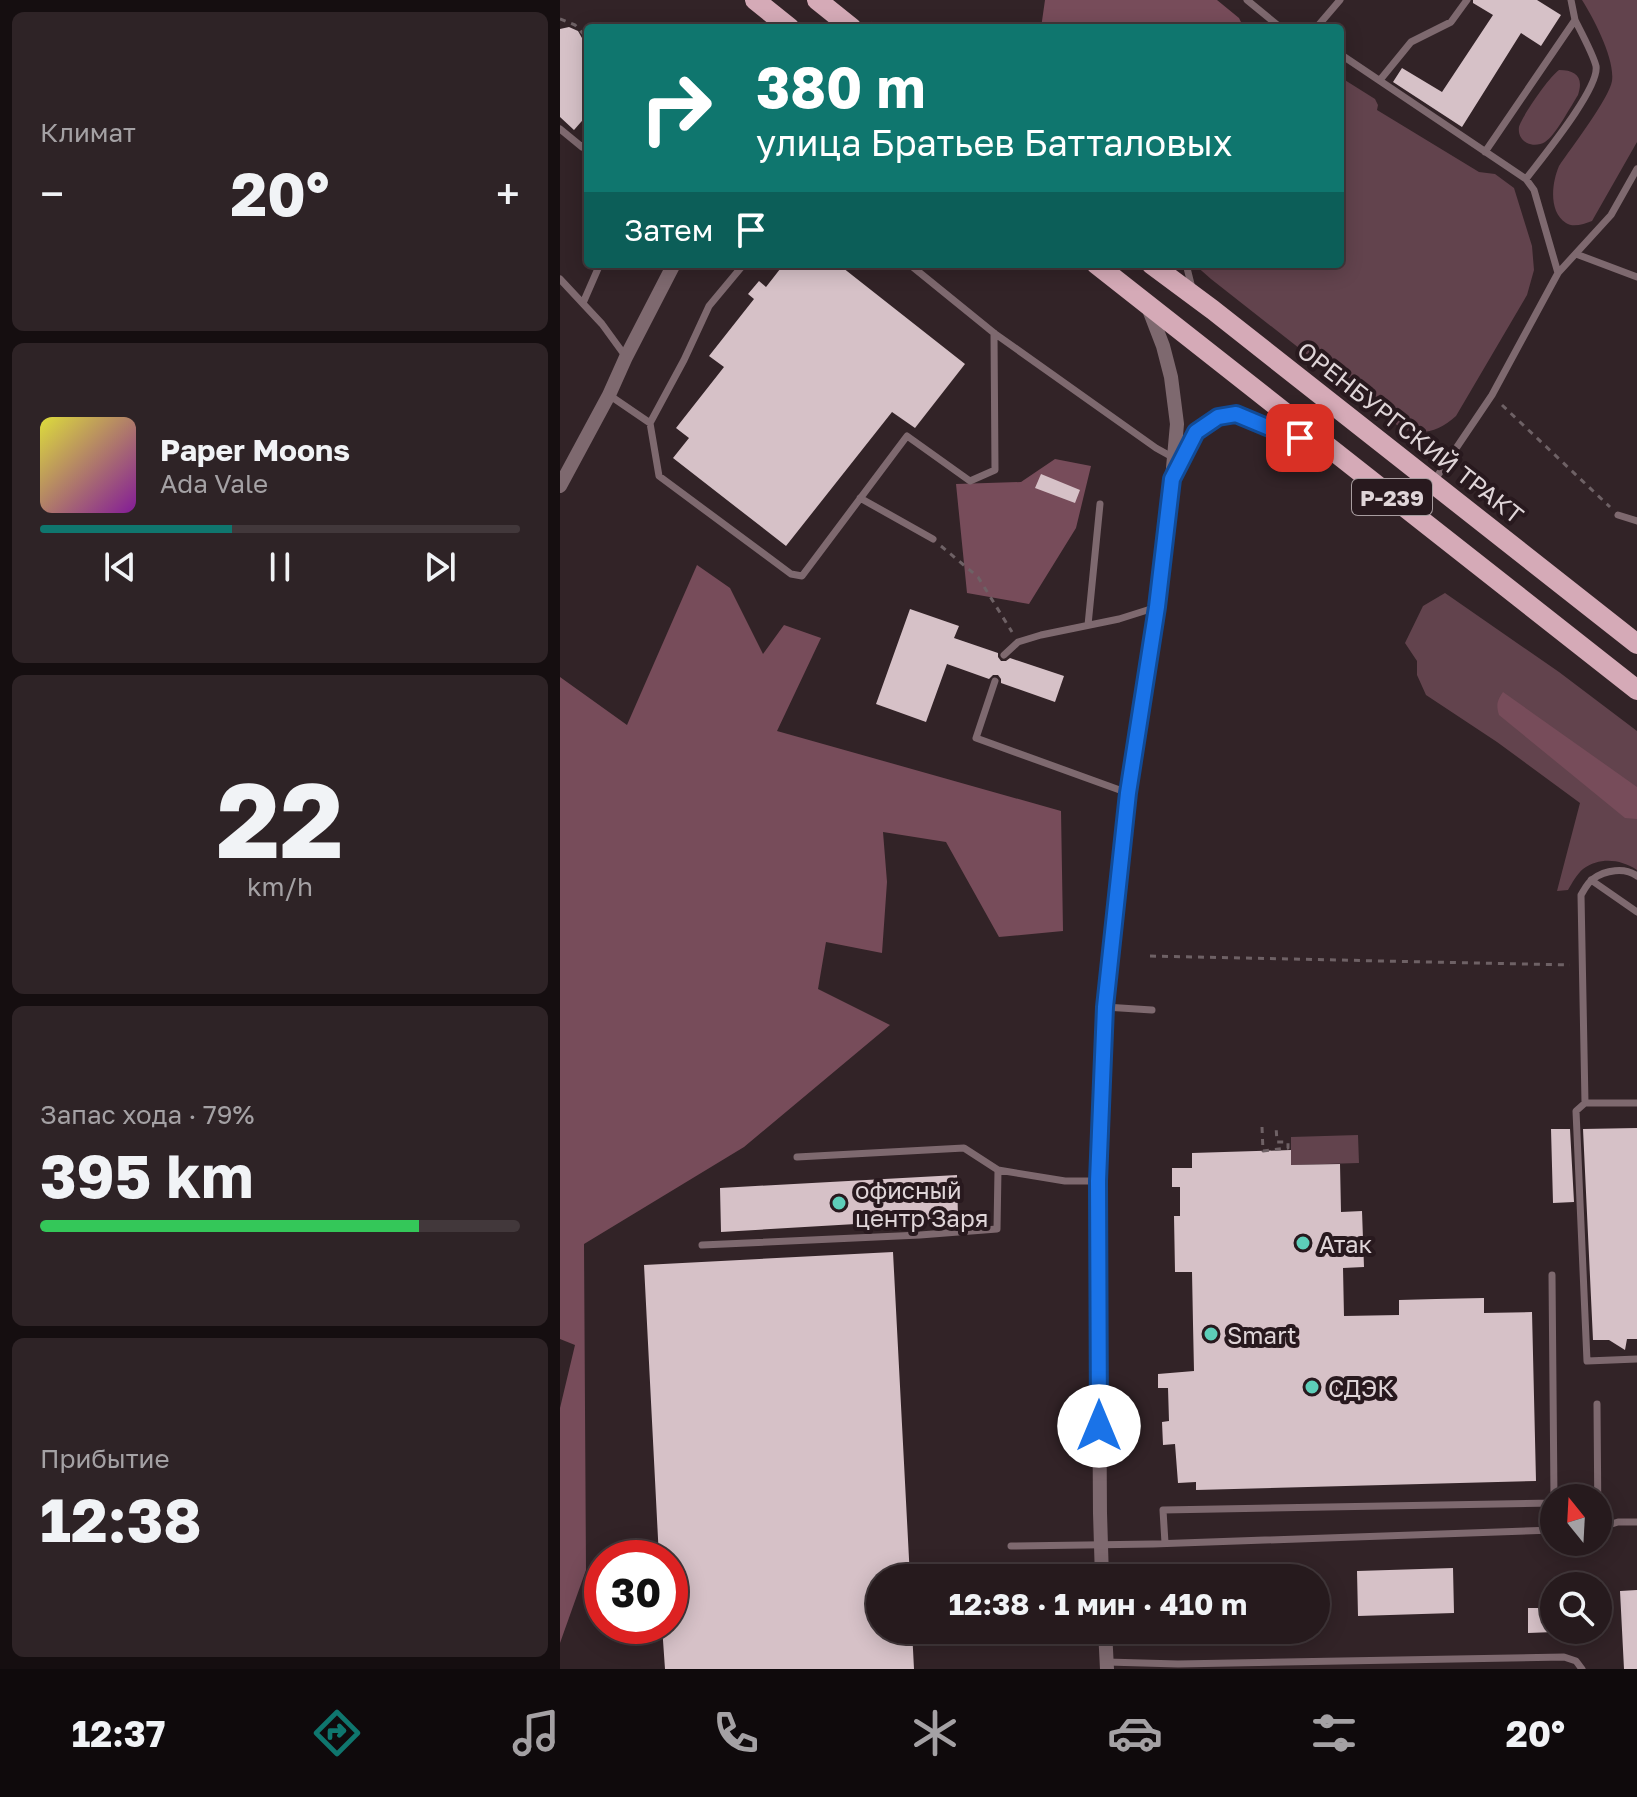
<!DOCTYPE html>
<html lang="ru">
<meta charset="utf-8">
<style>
body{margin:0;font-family:"Golos Text",sans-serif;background:#2e2326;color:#f1f3f6;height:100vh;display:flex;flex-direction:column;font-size:30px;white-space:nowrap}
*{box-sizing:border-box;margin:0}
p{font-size:26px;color:#a4a1a4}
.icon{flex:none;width:44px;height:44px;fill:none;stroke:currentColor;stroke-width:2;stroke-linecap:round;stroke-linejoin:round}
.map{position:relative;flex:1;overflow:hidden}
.sheet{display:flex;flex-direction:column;gap:12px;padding:12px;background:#150e10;width:560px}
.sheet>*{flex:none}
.banner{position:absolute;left:24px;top:24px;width:760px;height:244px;border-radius:8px;box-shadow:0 4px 20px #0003,0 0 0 2px #42383b;background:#0f766e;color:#fff;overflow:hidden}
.needle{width:52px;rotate:342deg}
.controls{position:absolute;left:980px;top:1484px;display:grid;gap:16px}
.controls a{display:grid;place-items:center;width:72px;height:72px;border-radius:50%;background:#261a1d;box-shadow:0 4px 20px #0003,0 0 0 2px #42383b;font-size:40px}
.speed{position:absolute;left:24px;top:1540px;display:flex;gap:16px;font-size:40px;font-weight:700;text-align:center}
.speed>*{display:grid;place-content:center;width:104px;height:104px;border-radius:50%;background:#261a1d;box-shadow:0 4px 20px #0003,0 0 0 2px #42383b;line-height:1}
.speed .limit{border:12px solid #d22;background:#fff;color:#111}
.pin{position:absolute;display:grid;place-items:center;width:68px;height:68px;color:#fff;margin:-34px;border-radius:16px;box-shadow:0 4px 12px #0006}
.me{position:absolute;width:88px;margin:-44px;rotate:0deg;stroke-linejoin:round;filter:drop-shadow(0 0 6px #0008)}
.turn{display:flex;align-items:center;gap:28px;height:168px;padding:0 40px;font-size:36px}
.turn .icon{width:104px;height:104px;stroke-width:2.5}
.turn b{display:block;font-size:56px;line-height:68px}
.then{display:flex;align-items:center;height:76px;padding:0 40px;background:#0003;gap:16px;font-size:30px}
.big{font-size:60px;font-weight:700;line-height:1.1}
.sheet .widget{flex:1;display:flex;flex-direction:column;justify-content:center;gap:12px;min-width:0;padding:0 28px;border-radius:12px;background:#2e2326}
.sheet .dial{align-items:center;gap:0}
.dial b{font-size:104px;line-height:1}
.song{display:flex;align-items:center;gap:24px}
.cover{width:96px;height:96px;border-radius:12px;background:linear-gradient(135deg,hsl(60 70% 55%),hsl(290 70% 35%))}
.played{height:8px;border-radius:4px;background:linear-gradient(90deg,#0f766e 40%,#42383b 40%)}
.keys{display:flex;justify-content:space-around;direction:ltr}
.heat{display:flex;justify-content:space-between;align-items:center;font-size:44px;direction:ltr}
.charge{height:12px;border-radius:6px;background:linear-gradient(90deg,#34c759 79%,#42383b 0)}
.trip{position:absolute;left:306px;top:1564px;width:464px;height:80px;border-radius:40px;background:#261a1d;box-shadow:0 4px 20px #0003,0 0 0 2px #42383b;font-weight:700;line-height:80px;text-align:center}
.tabs{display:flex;height:128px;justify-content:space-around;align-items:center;background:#0f0a0c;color:#a4a1a4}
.tabs .icon{width:56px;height:56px}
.tabs .current{color:#0f766e}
.tabs b{font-size:36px;color:#f1f3f6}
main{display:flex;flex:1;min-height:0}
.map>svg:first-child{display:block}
.green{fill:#62434d}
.forest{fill:#774c5a}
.building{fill:#d6c1c7}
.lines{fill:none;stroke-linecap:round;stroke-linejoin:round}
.path{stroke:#6e6165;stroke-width:3;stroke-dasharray:6 6;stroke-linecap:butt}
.lane{stroke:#7e696f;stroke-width:7}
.street{stroke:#7e696f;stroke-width:14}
.primary{stroke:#d5aab7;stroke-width:20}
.route-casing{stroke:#114b97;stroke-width:20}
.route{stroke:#1a73e8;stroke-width:14}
.poi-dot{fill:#5dceb9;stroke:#28191e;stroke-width:3}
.labels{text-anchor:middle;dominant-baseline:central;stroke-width:8;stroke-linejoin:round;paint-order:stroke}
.shield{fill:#28191e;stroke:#a89da0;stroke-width:2}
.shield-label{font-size:22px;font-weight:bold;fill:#dfd5d8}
.street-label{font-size:24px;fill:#dfd5d8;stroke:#28191e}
.poi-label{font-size:24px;fill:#dfd5d8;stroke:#28191e;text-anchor:start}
</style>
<main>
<section class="sheet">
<div class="widget"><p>Климат</p>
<div class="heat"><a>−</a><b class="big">20°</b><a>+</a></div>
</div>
<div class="widget">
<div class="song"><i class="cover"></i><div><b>Paper Moons</b><p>Ada Vale</p></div></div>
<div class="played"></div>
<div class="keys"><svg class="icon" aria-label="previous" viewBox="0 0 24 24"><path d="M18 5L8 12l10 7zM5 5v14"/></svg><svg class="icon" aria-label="pause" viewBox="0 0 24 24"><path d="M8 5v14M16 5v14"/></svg><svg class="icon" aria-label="next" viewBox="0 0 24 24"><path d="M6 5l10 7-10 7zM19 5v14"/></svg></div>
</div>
<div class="widget dial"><b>22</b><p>km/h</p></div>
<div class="widget"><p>Запас хода · 79%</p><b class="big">395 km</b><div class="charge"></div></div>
<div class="widget"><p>Прибытие</p><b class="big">12:38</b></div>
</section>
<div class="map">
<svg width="1077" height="1669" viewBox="0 0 1077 1669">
<rect width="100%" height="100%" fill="#322327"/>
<path class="green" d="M 1022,0 L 1077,0 L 1077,142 L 1032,221 C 1024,224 1013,228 1006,223 C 988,212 992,182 999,166 C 1011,148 1049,99 1052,81 C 1055,59 1034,19 1022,0 Z
M 999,70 C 1016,70 1024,77 1018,95 C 1011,106 995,136 985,142 C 980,145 973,146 967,143 C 961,140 958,134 959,127 C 962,116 989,77 999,70 Z
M 780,77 L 815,99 L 818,105 L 817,110 L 919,172 L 935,174 L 954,188 L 972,246 L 974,270 L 967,295 L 896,416 C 879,431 864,436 842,429 L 651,279 L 634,264 L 780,264 Z
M 885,593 L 999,672 L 1077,731 L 1077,870 C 1060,859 1040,857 1023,869 C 1017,874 1012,883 1008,890 L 997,891 L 1020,803 L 937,742 L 866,695 L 857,675 L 857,661 L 845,643 L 863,606 Z
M 798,1135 L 799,1163 L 731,1165 L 731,1137 Z"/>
<path class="forest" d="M 485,0 L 657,0 L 679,18 L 684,28 L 481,28 Z
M 495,459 L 531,466 L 516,528 L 469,604 L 407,593 L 396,484 L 461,482 Z
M 137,565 L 170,588 L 203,654 L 224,625 L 261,638 L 217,731 L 501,811 L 503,931 L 439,937 L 386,842 L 323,832 L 327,882 L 322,953 L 266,942 L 258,989 L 330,1025 L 184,1147 L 24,1244 L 26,1570 L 0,1643 L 0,1408 L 15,1345 L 0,1339 L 0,677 L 67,725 Z
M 943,692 L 1077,787 L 1077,819 L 1065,818 L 939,715 C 936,705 937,701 943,692 Z"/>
<path class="building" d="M 913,0 L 977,0 L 1001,15 L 981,46 L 961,33 L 902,127 L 833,82 L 842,68 L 882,92 L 933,15 L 913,3 Z
M 9,27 L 18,31 L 22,38 L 22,47 L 28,53 L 28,114 L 14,130 L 0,117 L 0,29 Z
M 224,264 L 278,264 L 405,364 L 355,428 L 332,412 L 226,546 L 113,458 L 129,438 L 116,428 L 164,367 L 149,356 L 194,299 L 188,294 L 199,281 L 206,287 Z
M 481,474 L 520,490 L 515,503 L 475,488 Z
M 350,609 L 399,626 L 394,638 L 438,653 L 438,657 L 441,661 L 446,661 L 450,658 L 504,676 L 495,702 L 441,683 L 441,679 L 438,675 L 433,675 L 429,679 L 387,664 L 366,722 L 316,704 Z
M 1077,1128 L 1077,1339 L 1067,1339 L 1065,1350 L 1049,1340 L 1033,1340 L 1023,1129 Z
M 991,1129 L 1010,1129 L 1014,1202 L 993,1203 Z
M 731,1150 L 731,1165 L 780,1164 L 781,1212 L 802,1211 L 804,1267 L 783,1268 L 784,1316 L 839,1315 L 839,1300 L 876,1299 L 924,1298 L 924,1313 L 972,1312 L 976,1481 L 636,1490 L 636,1482 L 618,1483 L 615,1444 L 603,1445 L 602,1422 L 609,1421 L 608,1388 L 598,1388 L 598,1374 L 634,1371 L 633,1324 L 632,1272 L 615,1272 L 614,1216 L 620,1216 L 620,1187 L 612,1187 L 612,1168 L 632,1168 L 632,1153 Z
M 397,1175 L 398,1218 L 161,1232 L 160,1188 Z
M 333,1252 L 350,1578 L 320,1578 L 320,1630 L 352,1630 L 354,1669 L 105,1669 L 102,1626 L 110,1626 L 110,1558 L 99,1558 L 84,1265 Z
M 893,1568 L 894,1613 L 798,1616 L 797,1571 Z
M 1077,1590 L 1077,1669 L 1064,1669 L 1060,1591 Z
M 968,1608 L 994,1608 L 994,1632 L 968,1633 Z"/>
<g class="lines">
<path class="path" d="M 0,19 L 15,25 L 28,39
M 311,23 L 318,28
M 942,405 L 1050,507
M 381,546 L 418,577 L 452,632
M 590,956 L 1010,965
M 702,1127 L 703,1151 L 728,1148 L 728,1142 L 717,1142 L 716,1126"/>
<path class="lane" d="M 687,0 L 721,28
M 756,28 L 780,0
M 780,54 L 966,179 L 974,190 L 998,273
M 820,80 L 851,42 L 891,22 L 907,0
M 0,129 L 22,147 L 28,141
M 925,152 L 1015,20 L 1011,0
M 966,179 C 981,159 1040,88 1036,66 C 1033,54 1021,32 1015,20
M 1016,254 L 1077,277
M 349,264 L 434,333 L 596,448 L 614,458
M 626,264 L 632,288
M 0,279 L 42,324 L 66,357
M 23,303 L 40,264
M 49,395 L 90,423 L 99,476 L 231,574 L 242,576 L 347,436 L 410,481 L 435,470 L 434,333
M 90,423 L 124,360 L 149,306 L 184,264
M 874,481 L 932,395 L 998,273 L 1051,215 L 1077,169
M 300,498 L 373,539
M 1058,515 L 1077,521
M 528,625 L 540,504
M 444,655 L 458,642 L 481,635 L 559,619 L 597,607
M 435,681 L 416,738 L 568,793
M 1077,876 C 1065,867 1045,870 1033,879 C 1028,882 1024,890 1021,895 L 1025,1103 L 1077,1103
M 1031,880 L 1077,912
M 545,1007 L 592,1010
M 1025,1103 L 1016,1111 L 1027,1361 L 1077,1359
M 237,1157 L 404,1148 L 438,1170
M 142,1245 L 360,1235 L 437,1229 L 438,1170 L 505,1181 L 537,1181
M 992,1275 L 994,1498
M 1037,1404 L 1038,1528
M 1039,1528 L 1058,1522 L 1077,1522
M 605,1543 L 603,1510 L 994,1503
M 451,1546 L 593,1544 L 994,1530
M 547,1662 L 618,1664 L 1004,1657 L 1016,1661 L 1022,1669"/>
<path class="street" d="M 617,467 L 636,432 L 658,417 L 676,414 L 712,429 L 757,443
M 0,486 L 49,395 L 66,357 L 114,264
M 542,1578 L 540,1513 L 538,1181 L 545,1007 L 568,793 L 597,607 L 612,479 L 617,424 L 611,377 L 603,346 L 588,307
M 545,1630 L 547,1669"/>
<path class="primary" d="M 195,0 L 230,28
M 257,0 L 292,28
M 536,264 L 1077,690
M 591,264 L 653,310 L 1077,644"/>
</g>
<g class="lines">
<g class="route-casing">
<path id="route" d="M 539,1426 L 538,1181 L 545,1007 L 568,793 L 597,607 L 612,479 L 636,432 L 658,417 L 676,414 L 712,429 L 740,438"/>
</g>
<use href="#route" class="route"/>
</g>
<g class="poi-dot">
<circle cx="279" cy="1203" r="8"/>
<circle cx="743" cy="1243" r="8"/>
<circle cx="651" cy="1334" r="8"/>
<circle cx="752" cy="1387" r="8"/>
</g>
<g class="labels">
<rect class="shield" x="792" y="479" width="80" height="36" rx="6"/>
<g class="shield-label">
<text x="832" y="497">Р-239</text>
</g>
<g class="street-label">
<text transform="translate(851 432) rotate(38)">ОРЕНБУРГСКИЙ ТРАКТ</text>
</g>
<g class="poi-label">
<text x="295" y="1189">офисный<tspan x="295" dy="28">центр Заря</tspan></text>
<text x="759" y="1243">Атак</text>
<text x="667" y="1334">Smart</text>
<text x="768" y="1387">СДЭК</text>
</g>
</g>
</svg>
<div class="controls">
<a><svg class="needle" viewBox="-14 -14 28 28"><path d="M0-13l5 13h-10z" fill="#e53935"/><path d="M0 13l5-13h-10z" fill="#a4a1a4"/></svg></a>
<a><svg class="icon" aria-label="search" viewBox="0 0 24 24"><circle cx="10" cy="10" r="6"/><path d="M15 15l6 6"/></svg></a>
</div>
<div class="speed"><div class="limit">30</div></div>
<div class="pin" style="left:740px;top:438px;background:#d93025"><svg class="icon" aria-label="arrive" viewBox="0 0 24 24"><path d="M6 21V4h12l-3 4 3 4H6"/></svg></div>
<svg class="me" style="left:539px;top:1426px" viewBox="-20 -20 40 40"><circle r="19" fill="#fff"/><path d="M0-13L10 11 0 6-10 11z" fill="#1a73e8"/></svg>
<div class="trip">12:38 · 1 мин · 410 m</div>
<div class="banner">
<div class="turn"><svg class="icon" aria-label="right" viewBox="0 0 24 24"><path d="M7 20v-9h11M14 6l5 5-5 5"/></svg><div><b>380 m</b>улица Братьев Батталовых</div></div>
<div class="then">Затем<svg class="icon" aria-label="arrive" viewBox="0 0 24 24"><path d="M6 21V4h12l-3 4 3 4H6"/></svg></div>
</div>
</div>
</main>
<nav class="tabs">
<b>12:37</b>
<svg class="icon current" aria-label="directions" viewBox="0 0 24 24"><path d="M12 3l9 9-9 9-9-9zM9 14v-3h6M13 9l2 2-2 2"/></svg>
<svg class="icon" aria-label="music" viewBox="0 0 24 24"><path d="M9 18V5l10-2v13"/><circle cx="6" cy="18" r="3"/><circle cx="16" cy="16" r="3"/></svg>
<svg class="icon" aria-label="phone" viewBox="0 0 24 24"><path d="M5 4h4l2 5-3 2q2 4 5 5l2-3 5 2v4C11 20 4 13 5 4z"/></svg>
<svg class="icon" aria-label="climate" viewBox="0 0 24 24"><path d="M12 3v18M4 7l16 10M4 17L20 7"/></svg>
<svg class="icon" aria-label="car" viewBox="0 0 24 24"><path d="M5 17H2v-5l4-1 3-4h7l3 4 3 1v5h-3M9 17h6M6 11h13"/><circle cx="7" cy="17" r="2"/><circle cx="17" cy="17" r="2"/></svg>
<svg class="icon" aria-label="filters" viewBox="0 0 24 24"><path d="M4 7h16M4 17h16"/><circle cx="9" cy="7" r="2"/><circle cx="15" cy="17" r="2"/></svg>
<b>20°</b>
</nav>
